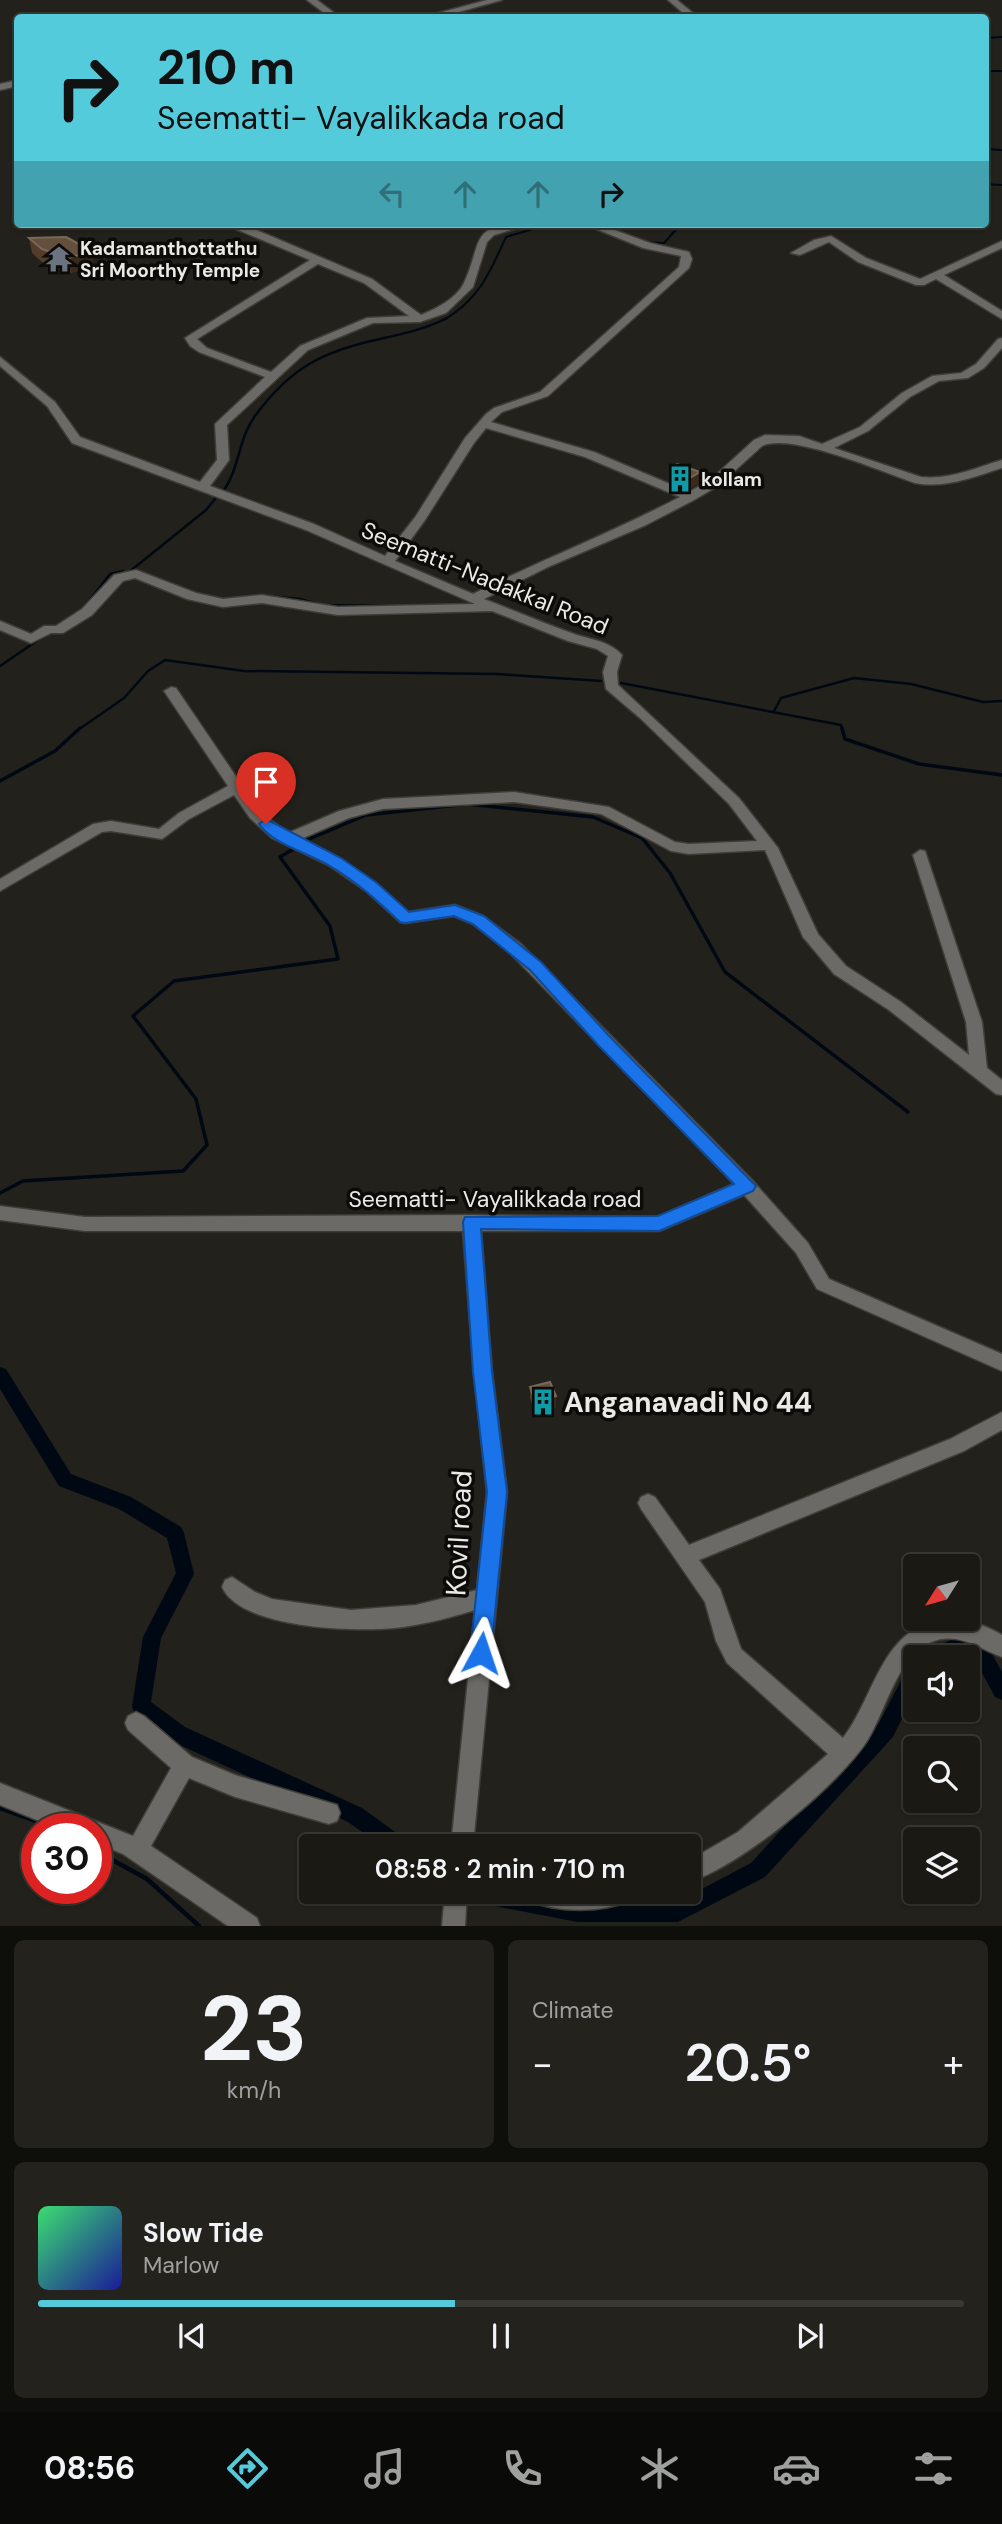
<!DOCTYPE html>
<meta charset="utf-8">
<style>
body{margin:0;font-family:"DM Sans",sans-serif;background:#23221d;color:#f1f3f6;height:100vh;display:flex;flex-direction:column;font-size:26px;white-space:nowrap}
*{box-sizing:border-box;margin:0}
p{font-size:23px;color:#9fa0a0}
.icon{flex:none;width:38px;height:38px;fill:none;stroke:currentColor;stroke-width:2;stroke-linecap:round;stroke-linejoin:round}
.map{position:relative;height:1926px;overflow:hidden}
.side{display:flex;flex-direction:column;gap:14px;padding:14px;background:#0e0e0b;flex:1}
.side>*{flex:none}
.banner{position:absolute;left:14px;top:14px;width:975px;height:214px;border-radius:7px;box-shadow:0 2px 5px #0004,0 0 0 2px #383834;background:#53cbdb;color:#111;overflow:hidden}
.needle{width:46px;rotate:233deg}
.controls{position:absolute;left:903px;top:1554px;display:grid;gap:14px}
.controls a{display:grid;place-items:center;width:77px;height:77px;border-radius:7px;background:#1a1914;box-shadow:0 2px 5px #0004,0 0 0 2px #383834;font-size:35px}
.speed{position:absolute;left:21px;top:1813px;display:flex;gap:14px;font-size:35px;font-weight:700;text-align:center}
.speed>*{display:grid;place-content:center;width:91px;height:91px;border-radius:50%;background:#1a1914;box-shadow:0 2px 5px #0004,0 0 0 2px #383834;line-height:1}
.speed .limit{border:10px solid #d22;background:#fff;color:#111}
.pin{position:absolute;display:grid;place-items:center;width:60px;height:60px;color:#fff;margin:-72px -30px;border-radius:50% 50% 50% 0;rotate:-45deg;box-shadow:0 0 7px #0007}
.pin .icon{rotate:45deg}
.me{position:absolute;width:77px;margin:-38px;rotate:5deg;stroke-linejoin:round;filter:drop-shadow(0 0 5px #0008)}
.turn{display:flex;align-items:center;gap:24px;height:147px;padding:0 28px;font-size:32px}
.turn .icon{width:91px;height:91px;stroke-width:2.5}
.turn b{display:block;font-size:49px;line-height:60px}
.lanes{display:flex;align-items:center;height:66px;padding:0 28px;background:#0003;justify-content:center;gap:35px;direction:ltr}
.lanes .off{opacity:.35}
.big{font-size:52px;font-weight:600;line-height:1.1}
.side .card{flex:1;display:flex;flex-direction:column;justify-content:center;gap:10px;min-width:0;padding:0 24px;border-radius:10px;background:#23221d}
.side .dial{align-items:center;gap:0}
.dial b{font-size:91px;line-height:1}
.song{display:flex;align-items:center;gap:21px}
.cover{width:84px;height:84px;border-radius:10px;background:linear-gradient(135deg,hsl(140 70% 55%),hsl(240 70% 35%))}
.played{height:7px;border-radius:4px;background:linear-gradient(90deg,#53cbdb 45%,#383834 45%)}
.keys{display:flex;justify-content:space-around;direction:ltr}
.heat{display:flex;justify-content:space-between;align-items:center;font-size:38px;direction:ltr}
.side .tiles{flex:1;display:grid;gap:14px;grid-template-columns:1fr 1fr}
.card:last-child{grid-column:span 2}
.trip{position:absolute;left:299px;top:1834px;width:402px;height:70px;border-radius:7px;background:#1a1914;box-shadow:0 2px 5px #0004,0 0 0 2px #383834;font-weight:600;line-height:70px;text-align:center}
.tab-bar{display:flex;height:112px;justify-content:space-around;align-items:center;background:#0a0a08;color:#9fa0a0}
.tab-bar .icon{width:49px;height:49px}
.tab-bar .selected{color:#53cbdb}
.tab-bar b{font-size:32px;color:#f1f3f6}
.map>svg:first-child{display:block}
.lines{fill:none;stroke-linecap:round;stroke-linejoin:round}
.stream-far3{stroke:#000913;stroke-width:2}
.stream-far2{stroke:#000913;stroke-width:2.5}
.stream-far1{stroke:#000913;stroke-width:3.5}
.stream{stroke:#000913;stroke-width:4.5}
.canal{fill:#000913;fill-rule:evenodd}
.minor-casing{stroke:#3f3d37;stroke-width:3}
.minor{fill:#6b6a66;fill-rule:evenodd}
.wall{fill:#533d2a}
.shaded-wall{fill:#392a1c}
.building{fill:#644f3e;stroke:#796858;stroke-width:2}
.route{fill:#1a73e8;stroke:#114b97;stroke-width:2}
.labels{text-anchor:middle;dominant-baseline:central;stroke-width:7;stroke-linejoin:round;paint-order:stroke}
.far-poi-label{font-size:19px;font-weight:bold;fill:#eae9e5;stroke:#0c0b08;text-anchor:start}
.street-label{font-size:23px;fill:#eae9e5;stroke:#0c0b08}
.near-poi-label{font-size:28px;font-weight:bold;fill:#eae9e5;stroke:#0c0b08;text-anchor:start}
.near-street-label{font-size:28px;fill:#eae9e5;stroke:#0c0b08}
</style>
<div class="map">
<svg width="1002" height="1926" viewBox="0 0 1002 1926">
<rect width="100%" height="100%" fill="#23211b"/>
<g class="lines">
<path class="stream-far3" d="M 985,38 L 1002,37
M 985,71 L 1002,71
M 985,149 L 1002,150
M 985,184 L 1002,185
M 643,242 L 664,243 L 681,224
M 444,320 C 480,298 489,274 506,237 L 550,224"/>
<path class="stream-far2" d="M 224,490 C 240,467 238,439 255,416 C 290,368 323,351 380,339 C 402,334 426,329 447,318
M 129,572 L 206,510 L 215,499
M 139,572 L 178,586
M 263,596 L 300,599 L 322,605 L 391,606
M 83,609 L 110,574 L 123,571
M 0,666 L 44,636
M 621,683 L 841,725 L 842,730
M 774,711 L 781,698 L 854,678 L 911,684 L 983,702 L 1002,701
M 78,730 L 124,698 L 148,671 L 165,660 L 244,671 L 497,674 L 601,681"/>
<path class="stream-far1" d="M 842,728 L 845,739 L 919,764 L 1002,775
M 0,781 L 55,751 L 80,728
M 307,840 L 366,815 L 467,804 L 593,817 L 642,838 L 670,873 L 725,972 L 908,1112
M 0,1193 L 23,1181 L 183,1171 L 207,1145 L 196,1099 L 133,1016 L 174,981 L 338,959 L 330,926 L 280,857 L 295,848"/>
<path class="stream" d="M 0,1808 L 58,1829
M 96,1851 L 147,1879 L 199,1926"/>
<path class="canal" d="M 0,1367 L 6,1369 L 71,1474 L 131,1497 L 181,1527 L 184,1533 L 194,1574 L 161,1638 L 151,1702 L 185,1727 L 362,1808 L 405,1839 L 408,1846 L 382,1846 L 348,1822 L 171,1741 L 134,1713 L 132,1706 L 143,1637 L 176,1573 L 167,1538 L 119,1509 L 59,1486 L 0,1389 Z
M 977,1636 L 984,1639 L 1002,1672 L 1002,1700 L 995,1697 L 972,1654 L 955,1657 L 930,1657 C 938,1639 960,1638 977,1636 Z
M 915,1664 L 915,1692 L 893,1737 L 765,1877 L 678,1922 L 577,1922 L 469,1901 L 467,1892 L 520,1892 L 577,1902 L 677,1902 L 751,1863 L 879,1723 L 908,1667 Z"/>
<g class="minor-casing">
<path id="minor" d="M 307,0 L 317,0 L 341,18 L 331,18 Z
M 487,0 L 502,0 L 437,18 L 420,18 Z
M 668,0 L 677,0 L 699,18 L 689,18 Z
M 18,80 L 18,86 L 0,90 L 0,84 Z
M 237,224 L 249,224 L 247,226 L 372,279 L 421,315 C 436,309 457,298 464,283 C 484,239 468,224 531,224 L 494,235 L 487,242 L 473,287 L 446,313 L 420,322 L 373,323 L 308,350 L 227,425 L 229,460 L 210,486 L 314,524 L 385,556 L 416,516 L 465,438 L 486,414 L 494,408 L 540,392 L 679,267 L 681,256 L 643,248 L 584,224 L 598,224 L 650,243 L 689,252 L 692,259 L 689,268 L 548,396 L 502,412 L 491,422 L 594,452 L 689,492 L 710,480 L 754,440 L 765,435 L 799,436 L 822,444 L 860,427 L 902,393 L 932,376 L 961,373 L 976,364 L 998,339 L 1002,338 L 1002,348 L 984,368 L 968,378 L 939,381 L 910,397 L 868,431 L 834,448 L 921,477 C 949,480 975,468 1002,460 L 1002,468 C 973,477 945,489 915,483 C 882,472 791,432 762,446 L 718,486 L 694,500 L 646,525 L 548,567 L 484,599 C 515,611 546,624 577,635 C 594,640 610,642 622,655 L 617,672 L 618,685 L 739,798 L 778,848 L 818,934 L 846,966 L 901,1002 L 969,1055 L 966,1022 L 913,855 L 920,850 L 925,851 L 982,1022 L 987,1068 L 1002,1080 L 1002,1095 L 996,1094 L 889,1010 L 834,974 L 803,937 L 765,850 L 689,854 L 671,851 L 601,814 L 514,802 L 383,809 L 349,818 L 301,839 C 343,860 373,881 408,912 L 455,905 L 483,916 L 521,944 L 753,1181 L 808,1243 L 829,1279 L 1002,1354 L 1002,1371 L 817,1289 L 796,1253 L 744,1195 L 659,1231 L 481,1231 L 492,1372 L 507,1492 L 473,1846 L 451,1846 L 475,1610 C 449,1618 422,1625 395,1628 C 355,1632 241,1629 222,1587 L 225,1580 L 232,1577 L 255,1592 L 272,1599 L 351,1610 L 416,1605 L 477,1590 L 487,1492 L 474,1372 L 463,1231 L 85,1231 L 0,1220 L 0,1206 L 85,1217 L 471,1215 L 658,1217 L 734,1184 L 509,952 L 473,924 L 454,916 L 405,923 L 400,922 L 366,891 L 330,866 L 272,838 L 250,818 L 234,795 L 189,819 L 162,839 L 111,831 L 102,832 L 0,891 L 0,879 L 93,824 L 111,821 L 159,829 L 179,813 L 228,786 L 164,691 L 171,687 L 176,688 L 260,812 L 288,833 L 339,811 L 383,799 L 514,792 L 609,807 L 675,842 L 689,844 L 757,841 L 729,804 L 640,718 L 606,689 L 603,672 L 608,656 L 597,649 L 568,641 L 492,611 L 338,615 L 262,603 L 223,607 L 187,599 L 135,578 L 123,581 L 92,615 L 63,633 L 51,633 L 31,643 L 0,630 L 0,621 L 31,634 L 44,626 L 56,626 L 82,609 L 114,575 L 136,570 L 196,593 L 223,599 L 262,595 L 338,607 L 475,604 L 306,530 L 72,443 L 47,406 L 0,366 L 0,357 L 55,402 L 80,437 L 200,482 L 217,460 L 215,424 L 265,377 L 199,352 L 190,346 L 185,338 L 310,260 L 236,229 ZM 318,264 L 364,283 L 409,316 L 367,318 L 300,346 L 271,372 L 207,348 L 197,339 ZM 486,428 L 585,457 L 680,497 C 613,532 541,560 473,594 L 395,561 L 425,520 L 474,443 Z
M 831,236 L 866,258 L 920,279 L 1002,241 L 1002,248 L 944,275 L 1002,311 L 1002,319 L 936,279 L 924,285 L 916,285 L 858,262 L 829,242 L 800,255 L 791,253 L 814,240 Z
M 1002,1412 L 1002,1430 L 964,1451 L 699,1560 L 720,1589 L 741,1649 L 843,1738 C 873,1700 880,1635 934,1621 C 957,1615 982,1623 1002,1635 L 1002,1657 C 978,1648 958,1631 931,1642 C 896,1657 885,1715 865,1744 C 832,1790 743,1864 690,1882 L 690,1860 L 738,1832 L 828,1754 L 727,1663 L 716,1641 L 705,1602 L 641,1509 L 638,1503 L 641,1497 L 648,1494 L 655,1497 L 689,1545 L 950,1439 Z
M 136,1712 L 144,1716 L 192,1757 L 235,1775 L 337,1805 L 340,1813 L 337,1821 L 329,1824 L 235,1797 L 189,1778 L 151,1846 L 257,1918 L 260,1926 L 228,1926 L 123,1854 L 96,1843 L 96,1829 L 59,1829 L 0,1805 L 0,1783 L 133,1836 L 171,1768 L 128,1730 L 125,1723 L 128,1716 Z
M 445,1892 L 467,1892 L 465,1926 L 442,1926 Z
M 524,1892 L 635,1892 L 632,1900 C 601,1913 558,1913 527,1900 Z"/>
</g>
<use href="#minor" class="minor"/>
</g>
<path class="wall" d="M 29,238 L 94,266 L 71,273 L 44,264 L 32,253 Z
M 671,471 L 700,472 L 699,483 L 689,489 L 670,481 Z
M 530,1387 L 556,1396 L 556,1407 L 535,1412 L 530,1398 Z"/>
<path class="shaded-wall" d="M 92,251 L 94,266 L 71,273 L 69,258 Z
M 700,472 L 699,483 L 689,489 L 690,478 Z
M 556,1396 L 556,1407 L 535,1412 L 535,1402 Z"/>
<path class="building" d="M 66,237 L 92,251 L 69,258 L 42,249 L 29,238 Z
M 677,464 L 700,472 L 690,478 L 671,471 Z
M 550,1382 L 556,1396 L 535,1402 L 530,1387 Z"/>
<path class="route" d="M 266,819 L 341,858 L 377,883 L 409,912 L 455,905 L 484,916 L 541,962 L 611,1038 L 756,1186 L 753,1191 L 659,1231 L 481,1229 L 492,1372 L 507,1492 L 491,1653 L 488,1660 L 481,1663 L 473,1660 L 470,1653 L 487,1492 L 473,1372 L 463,1222 L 465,1217 L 658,1216 L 734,1184 L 599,1046 L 530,970 L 473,924 L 454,916 L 405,923 L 400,922 C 378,901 356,881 330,866 C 308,852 275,846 259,824 Z"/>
<defs>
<g id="temple-bare" transform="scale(2.1)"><path d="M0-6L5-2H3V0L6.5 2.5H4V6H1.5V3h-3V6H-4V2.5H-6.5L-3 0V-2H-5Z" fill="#6b7280" stroke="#0c0b08" stroke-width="2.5" paint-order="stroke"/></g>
<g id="building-bare" transform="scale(2.1)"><path d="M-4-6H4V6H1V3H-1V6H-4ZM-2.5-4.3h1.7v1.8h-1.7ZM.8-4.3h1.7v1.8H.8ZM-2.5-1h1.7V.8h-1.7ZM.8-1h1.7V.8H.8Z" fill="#0f9aa8" stroke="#0c0b08" stroke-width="2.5" paint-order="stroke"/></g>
</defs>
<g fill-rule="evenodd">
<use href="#temple-bare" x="59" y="259"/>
<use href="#building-bare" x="680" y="479"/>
<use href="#building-bare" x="543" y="1402"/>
</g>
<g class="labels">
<g class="far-poi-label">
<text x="80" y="248">Kadamanthottathu<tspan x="80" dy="22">Sri Moorthy Temple</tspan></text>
<text x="701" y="479">kollam</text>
</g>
<g class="street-label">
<text transform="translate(485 578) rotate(22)">Seematti-Nadakkal Road</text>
<text x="495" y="1199">Seematti- Vayalikkada road</text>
</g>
<g class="near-poi-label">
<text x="564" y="1402">Anganavadi No 44</text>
</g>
<g class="near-street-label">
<text transform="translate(459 1533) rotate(-87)">Kovil road</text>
</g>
</g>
</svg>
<div class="controls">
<a><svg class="needle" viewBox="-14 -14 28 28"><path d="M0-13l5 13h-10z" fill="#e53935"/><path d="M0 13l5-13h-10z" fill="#9fa0a0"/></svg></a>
<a><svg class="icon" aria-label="sound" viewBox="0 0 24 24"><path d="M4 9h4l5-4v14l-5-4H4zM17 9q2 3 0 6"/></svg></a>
<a><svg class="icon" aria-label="search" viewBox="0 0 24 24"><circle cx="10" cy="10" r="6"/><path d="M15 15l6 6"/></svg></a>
<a><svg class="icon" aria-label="layers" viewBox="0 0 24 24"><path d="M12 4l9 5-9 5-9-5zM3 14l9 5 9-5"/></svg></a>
</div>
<div class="speed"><div class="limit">30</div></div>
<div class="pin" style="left:266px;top:824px;background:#d93025"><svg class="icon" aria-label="arrive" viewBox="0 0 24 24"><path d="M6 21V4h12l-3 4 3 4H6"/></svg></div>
<svg class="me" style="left:481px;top:1653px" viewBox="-20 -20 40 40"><path d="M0-17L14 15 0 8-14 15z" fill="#1a73e8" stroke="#fff" stroke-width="4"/></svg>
<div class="trip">08:58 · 2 min · 710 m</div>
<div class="banner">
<div class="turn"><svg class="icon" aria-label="right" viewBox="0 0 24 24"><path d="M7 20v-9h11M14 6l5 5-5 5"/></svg><div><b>210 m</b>Seematti- Vayalikkada road</div></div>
<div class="lanes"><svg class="icon off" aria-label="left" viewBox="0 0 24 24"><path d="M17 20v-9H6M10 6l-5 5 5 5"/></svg><svg class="icon off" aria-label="ahead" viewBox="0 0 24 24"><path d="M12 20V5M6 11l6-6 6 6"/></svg><svg class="icon off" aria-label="ahead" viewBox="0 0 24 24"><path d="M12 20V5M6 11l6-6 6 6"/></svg><svg class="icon" aria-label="right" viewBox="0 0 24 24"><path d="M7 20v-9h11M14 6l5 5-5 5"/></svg></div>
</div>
</div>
<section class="side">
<div class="tiles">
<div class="card dial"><b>23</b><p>km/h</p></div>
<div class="card"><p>Climate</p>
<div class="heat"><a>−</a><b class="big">20.5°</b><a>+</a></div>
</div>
<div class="card">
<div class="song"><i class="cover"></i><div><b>Slow Tide</b><p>Marlow</p></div></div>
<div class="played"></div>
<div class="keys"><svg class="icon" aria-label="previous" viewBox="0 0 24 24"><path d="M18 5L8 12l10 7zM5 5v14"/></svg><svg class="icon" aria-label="pause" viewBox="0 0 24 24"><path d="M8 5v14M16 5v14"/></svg><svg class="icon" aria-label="next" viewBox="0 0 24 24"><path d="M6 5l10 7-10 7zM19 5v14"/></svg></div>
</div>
</div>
</section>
<nav class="tab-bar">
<b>08:56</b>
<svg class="icon selected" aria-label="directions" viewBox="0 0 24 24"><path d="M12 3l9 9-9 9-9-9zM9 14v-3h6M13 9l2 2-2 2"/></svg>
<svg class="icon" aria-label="music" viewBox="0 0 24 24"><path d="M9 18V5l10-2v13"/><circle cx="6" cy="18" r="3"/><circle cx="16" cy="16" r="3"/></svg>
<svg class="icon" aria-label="phone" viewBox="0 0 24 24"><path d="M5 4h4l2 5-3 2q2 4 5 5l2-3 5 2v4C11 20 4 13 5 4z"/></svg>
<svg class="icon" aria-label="climate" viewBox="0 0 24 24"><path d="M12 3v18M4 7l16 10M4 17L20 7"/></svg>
<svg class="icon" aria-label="car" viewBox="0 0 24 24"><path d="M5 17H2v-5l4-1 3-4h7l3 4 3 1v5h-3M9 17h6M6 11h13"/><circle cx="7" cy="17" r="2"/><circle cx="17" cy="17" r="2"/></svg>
<svg class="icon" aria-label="filters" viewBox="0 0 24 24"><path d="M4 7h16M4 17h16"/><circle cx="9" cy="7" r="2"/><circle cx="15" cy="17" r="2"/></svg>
</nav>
